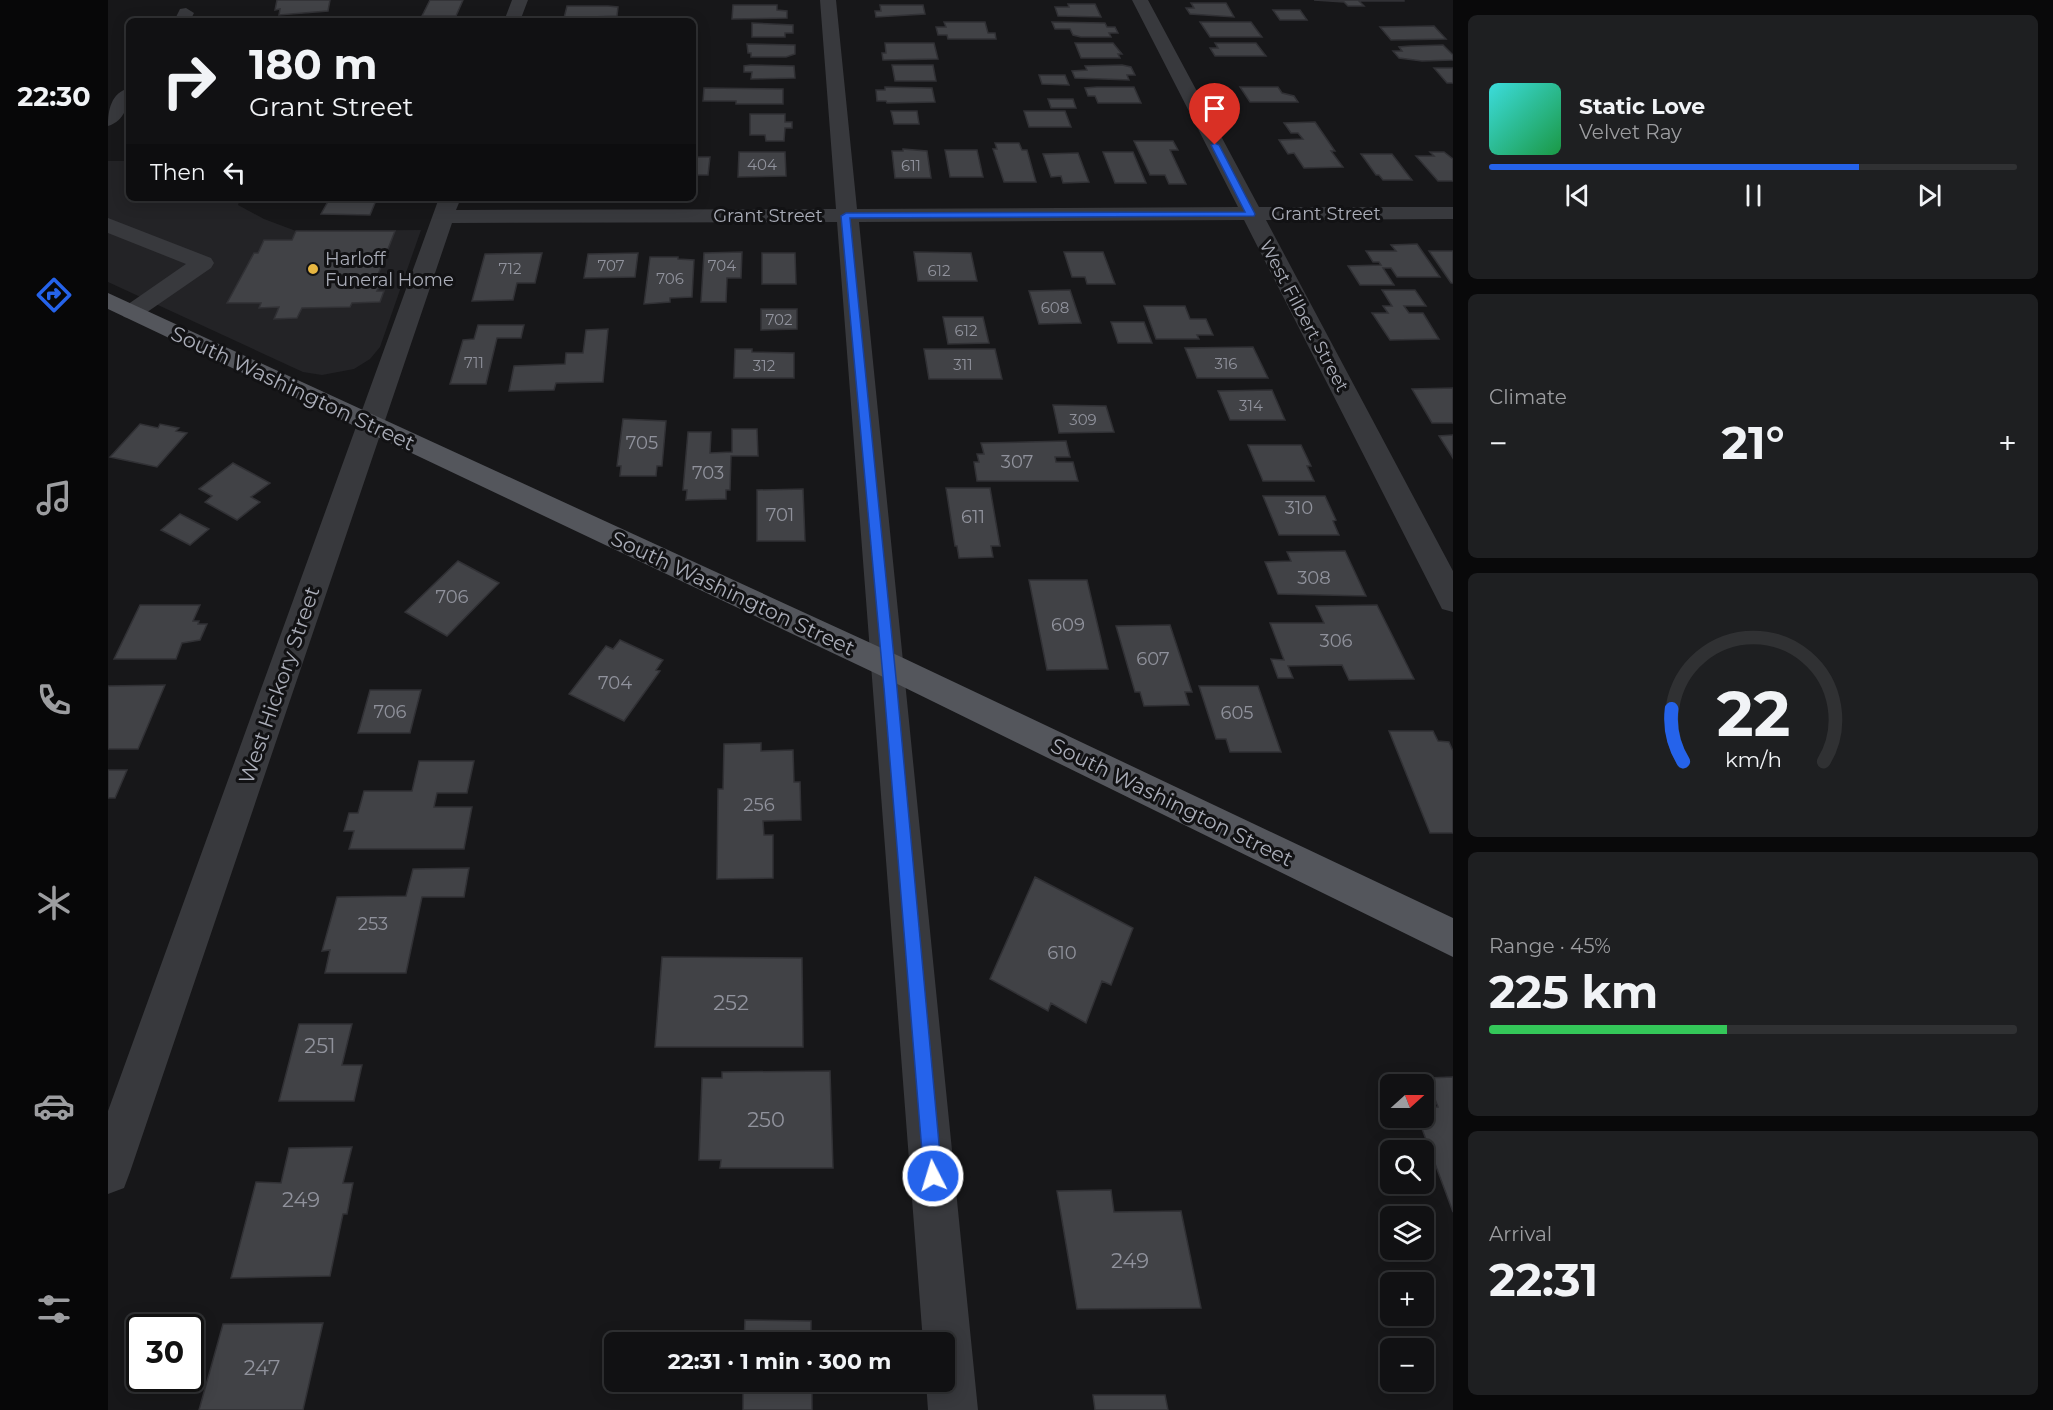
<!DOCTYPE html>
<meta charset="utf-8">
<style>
body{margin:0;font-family:Montserrat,sans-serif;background:#1e1f21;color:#f1f3f6;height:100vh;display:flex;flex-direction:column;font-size:22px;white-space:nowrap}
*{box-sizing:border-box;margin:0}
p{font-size:20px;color:#9c9da0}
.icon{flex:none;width:33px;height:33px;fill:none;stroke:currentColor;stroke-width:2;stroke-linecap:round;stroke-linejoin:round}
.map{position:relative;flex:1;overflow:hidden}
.sheet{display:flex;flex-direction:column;gap:15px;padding:15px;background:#09090a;width:600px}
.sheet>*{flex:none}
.banner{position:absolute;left:18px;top:18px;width:570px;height:183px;border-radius:9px;box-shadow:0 3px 15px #0003,0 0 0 2px #303133;background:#111113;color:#f1f3f6;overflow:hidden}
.needle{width:39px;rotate:69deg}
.tools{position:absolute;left:1272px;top:1074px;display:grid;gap:12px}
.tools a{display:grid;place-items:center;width:54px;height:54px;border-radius:9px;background:#111113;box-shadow:0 3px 15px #0003,0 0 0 2px #303133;font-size:30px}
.speed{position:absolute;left:18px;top:1314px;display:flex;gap:12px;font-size:30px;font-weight:700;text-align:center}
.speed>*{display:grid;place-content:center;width:78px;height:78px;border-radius:50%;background:#111113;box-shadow:0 3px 15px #0003,0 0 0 2px #303133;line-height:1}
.speed .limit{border:3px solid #111;border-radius:9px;background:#fff;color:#111}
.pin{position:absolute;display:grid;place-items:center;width:51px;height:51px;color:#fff;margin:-62px -26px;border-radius:50% 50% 50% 0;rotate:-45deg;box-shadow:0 0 6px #0007}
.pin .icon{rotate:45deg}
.me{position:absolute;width:66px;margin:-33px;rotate:355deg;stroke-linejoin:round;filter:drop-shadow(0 0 4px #0008)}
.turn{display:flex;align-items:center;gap:21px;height:126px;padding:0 24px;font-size:27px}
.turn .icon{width:78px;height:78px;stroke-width:2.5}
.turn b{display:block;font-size:42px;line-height:51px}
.then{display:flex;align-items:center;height:57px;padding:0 24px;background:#0003;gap:12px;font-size:22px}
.big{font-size:45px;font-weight:700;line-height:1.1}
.sheet .card{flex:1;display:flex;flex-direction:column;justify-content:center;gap:9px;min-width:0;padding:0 21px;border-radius:9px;background:#1e1f21}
.sheet .dial{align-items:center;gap:0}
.dial svg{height:156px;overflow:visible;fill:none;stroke:#303133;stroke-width:7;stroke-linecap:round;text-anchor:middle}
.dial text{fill:#f1f3f6;stroke:none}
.song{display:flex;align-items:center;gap:18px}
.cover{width:72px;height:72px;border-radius:9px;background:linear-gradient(135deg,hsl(180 70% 55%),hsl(140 70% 35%))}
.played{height:6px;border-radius:3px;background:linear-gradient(90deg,#2563eb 70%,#303133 70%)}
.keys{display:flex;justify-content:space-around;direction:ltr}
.heat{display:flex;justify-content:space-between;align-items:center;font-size:33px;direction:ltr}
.charge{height:9px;border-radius:4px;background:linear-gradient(90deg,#34c759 45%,#303133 0)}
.trip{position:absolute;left:496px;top:1332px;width:351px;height:60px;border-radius:9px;background:#111113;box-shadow:0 3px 15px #0003,0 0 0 2px #303133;font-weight:700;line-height:60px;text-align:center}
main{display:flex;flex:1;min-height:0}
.dock{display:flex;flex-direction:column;width:108px;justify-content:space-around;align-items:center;background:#070708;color:#9c9da0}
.dock .icon{width:42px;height:42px}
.dock .selected{color:#2563eb}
.dock b{font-size:27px;color:#f1f3f6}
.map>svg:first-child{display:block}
.built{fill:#232326}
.building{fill:#414246;stroke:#313135;stroke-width:1.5}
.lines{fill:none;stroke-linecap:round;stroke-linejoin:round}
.minor{fill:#38393d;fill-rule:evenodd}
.major{fill:#54565c;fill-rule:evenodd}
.route{fill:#2563eb;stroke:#184099;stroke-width:1.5}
.poi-dot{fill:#e7b641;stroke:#121214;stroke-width:2}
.labels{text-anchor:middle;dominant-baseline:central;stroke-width:6;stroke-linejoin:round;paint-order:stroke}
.far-number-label{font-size:15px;fill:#90929c}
.far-street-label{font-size:18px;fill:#aaadb8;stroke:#121214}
.far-poi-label{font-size:18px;fill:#aaadb8;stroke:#121214;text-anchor:start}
.number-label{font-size:18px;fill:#90929c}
.street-label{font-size:21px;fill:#aaadb8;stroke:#121214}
.near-number-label{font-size:21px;fill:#90929c}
</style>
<main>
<nav class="dock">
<b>22:30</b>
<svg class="icon selected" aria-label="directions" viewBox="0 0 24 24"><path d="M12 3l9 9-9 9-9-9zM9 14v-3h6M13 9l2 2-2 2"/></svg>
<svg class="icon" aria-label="music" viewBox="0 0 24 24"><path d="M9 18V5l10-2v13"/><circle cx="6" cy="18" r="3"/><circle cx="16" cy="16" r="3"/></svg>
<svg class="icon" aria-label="phone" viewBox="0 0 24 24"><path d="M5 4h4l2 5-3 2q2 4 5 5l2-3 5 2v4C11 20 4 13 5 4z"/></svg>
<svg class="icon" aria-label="climate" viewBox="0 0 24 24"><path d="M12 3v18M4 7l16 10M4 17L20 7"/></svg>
<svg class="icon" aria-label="car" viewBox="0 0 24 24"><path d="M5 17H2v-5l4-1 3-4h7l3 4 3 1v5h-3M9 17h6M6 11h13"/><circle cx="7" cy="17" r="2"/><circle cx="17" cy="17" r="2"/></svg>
<svg class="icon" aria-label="filters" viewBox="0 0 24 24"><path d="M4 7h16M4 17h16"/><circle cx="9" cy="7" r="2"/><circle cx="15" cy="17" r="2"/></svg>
</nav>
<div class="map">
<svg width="1345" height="1410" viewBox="0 0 1345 1410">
<rect width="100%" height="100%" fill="#171719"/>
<path class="built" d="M 0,161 L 21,161 L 21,198 L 132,198 L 130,205 L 156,219 L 188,231 L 313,230 L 272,347 L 262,359 L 246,369 L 214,375 L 195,372 L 0,282 Z"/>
<path class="building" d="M 169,0 L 222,0 L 220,11 L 171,15 L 172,9 L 167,10 Z
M 322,0 L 355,0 L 348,16 L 314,16 Z
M 1206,0 L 1296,0 L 1296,1 L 1251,1 L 1256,6 L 1240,6 L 1236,2 Z
M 1083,3 L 1118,3 L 1126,17 L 1082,14 L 1078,8 L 1086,8 Z
M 960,4 L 987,4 L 993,17 L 950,16 L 947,7 L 961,7 Z
M 625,5 L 669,5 L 669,10 L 679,11 L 679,18 L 624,19 Z
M 772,5 L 815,5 L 817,14 L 768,17 L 767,11 L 773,11 Z
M 459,6 L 500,6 L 510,7 L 509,16 L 456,18 Z
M 1165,10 L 1192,10 L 1199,20 L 1172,20 Z
M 836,22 L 877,22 L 880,33 L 887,33 L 888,39 L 840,39 L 839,35 L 830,35 L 828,27 L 838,27 Z
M 944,22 L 997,23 L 999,27 L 1007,27 L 1010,33 L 1001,33 L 1003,37 L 973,37 L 965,35 L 962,29 L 947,29 Z
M 1092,22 L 1143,22 L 1154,37 L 1102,37 Z
M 644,23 L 685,25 L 685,33 L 677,33 L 677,37 L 644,37 Z
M 1326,26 L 1338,39 L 1283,40 L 1272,27 Z
M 777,43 L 826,43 L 830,59 L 775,60 L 774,53 L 778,53 Z
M 967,43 L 1005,43 L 1014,54 L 1010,54 L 1012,58 L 973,58 Z
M 1107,43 L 1148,43 L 1158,56 L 1107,56 L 1102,48 L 1110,48 Z
M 639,44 L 687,45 L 687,54 L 678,57 L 643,57 L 643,53 L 640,53 Z
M 1335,45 L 1345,55 L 1345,60 L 1314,61 L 1291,58 L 1285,51 L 1294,51 L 1291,47 L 1302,46 Z
M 643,65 L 686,66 L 687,78 L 643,79 L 644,72 L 636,72 L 636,66 Z
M 784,65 L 825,65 L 828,81 L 787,81 Z
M 1014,65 L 1023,67 L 1027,75 L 1019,75 L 1021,80 L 967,78 L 964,71 L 979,70 L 977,66 Z
M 1326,68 L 1345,68 L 1345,83 L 1339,83 Z
M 931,75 L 957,75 L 961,85 L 934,84 Z
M 777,87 L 824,88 L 827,102 L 779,103 L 778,101 L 769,101 L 768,90 L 777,90 Z
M 989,87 L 1026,87 L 1033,103 L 990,103 L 987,96 L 980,96 L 977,88 Z
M 1132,87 L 1170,87 L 1174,93 L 1186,96 L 1190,102 L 1142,102 Z
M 596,88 L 675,89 L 675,104 L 628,104 L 628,101 L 595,101 Z
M 940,99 L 965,99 L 968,108 L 943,108 Z
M 783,111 L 809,111 L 811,124 L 786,124 Z
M 916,111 L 957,111 L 963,127 L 921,127 Z
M 642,114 L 677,114 L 677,122 L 684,122 L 684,128 L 677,128 L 676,141 L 658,141 L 657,135 L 642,135 Z
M 1207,122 L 1227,151 L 1223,151 L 1235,167 L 1196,168 L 1186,153 L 1180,154 L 1171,140 L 1195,139 L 1190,133 L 1183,133 L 1176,123 Z
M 1026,141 L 1065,141 L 1070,150 L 1062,150 L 1078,184 L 1061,184 L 1057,175 L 1042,175 Z
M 887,143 L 911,143 L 914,150 L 919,150 L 928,182 L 896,182 L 885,149 L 889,149 Z
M 795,149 L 819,151 L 823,178 L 787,178 L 784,151 L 795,151 Z
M 837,150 L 869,150 L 875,177 L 842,177 Z
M 631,152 L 677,152 L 678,176 L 630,177 Z
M 995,152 L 1025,152 L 1038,183 L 1007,183 Z
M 1322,152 L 1336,152 L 1345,159 L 1345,181 L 1330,181 L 1308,156 L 1326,156 Z
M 970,153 L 981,182 L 955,183 L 953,176 L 943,177 L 935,154 Z
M 1253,154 L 1284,154 L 1304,180 L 1275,180 L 1271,175 L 1268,175 Z
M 585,157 L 602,157 L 600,175 L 585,175 Z
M 222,198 L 269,198 L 262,215 L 213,214 Z
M 188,231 L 287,231 L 266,285 L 272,285 L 269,291 L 276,291 L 272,302 L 244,303 L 242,307 L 194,308 L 189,318 L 166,319 L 171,307 L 151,308 L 153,303 L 119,303 L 146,253 L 150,253 L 156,240 L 184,240 Z
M 1309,244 L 1332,277 L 1289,277 L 1283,268 L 1275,268 L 1286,285 L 1252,285 L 1240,266 L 1273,265 L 1271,262 L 1265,262 L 1258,251 L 1288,251 L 1283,245 Z
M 1321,251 L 1345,251 L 1345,283 L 1343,283 Z
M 634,252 L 633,278 L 619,278 L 618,302 L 593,302 L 596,253 Z
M 806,252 L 863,253 L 869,281 L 810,281 Z
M 956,252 L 995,252 L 1007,284 L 979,284 L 977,277 L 964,277 Z
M 434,253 L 427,283 L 409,283 L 405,300 L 364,301 L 377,254 Z
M 530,253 L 527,277 L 476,278 L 480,254 Z
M 654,253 L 687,253 L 688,284 L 654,284 Z
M 542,257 L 570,257 L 570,259 L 586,260 L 584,297 L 562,298 L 562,302 L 536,304 Z
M 962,290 L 973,323 L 931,324 L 921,291 Z
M 1274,290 L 1307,290 L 1318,306 L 1296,306 L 1301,313 L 1315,313 L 1331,339 L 1282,340 L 1264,313 L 1280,313 L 1275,306 L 1284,306 Z
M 1036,306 L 1077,306 L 1082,319 L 1098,319 L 1105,335 L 1089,335 L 1091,339 L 1048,339 Z
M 653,309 L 689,309 L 689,329 L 653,330 Z
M 835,317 L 875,317 L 881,343 L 840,344 Z
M 1003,322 L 1036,322 L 1044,343 L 1010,343 Z
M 370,325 L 416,325 L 413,338 L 389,338 L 378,384 L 342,384 L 355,340 L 366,339 Z
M 500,329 L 495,382 L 448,383 L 446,390 L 401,391 L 406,366 L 457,364 L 458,353 L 475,353 L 478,330 Z
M 1145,347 L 1160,378 L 1089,378 L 1077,348 Z
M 627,349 L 644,349 L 644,352 L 686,353 L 686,378 L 626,378 Z
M 816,349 L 887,349 L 894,379 L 821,379 Z
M 1345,388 L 1345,423 L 1324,423 L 1304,389 Z
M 1164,390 L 1177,420 L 1122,420 L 1110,391 Z
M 945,405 L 998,406 L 1006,432 L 951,433 Z
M 515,419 L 558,421 L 554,466 L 549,466 L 548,476 L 512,476 L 513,466 L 509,466 Z
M 32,424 L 50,428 L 52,424 L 71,428 L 68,431 L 79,433 L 49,467 L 2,457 Z
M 624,429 L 649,429 L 650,456 L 623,456 L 622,490 L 618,490 L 618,499 L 578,500 L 579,490 L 575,490 L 580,432 L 603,432 L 602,453 L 624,452 Z
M 1345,435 L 1345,458 L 1331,436 Z
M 958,441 L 962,457 L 947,457 L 948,462 L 965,462 L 970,481 L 869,481 L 866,462 L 871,462 L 869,454 L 876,454 L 873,443 Z
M 1140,445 L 1193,445 L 1203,466 L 1199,466 L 1206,481 L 1155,481 Z
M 125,463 L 162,483 L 143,497 L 152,502 L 129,520 L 97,502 L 104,496 L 91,489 Z
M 838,488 L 882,488 L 892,546 L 883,546 L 885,557 L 851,558 L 849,546 L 847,546 Z
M 695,489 L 697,541 L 649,541 L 649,490 Z
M 1155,496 L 1217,496 L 1228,520 L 1225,521 L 1231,535 L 1171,535 Z
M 72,514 L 101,529 L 82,545 L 53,530 Z
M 1237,551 L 1258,596 L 1170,594 L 1157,562 L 1183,561 L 1179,552 Z
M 350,561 L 391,583 L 339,636 L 297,612 Z
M 921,580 L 979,580 L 1000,669 L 939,670 Z
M 32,605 L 92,605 L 85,621 L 91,621 L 90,624 L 99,624 L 92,640 L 74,643 L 68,659 L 6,659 Z
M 1269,605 L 1306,679 L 1241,680 L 1234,665 L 1180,666 L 1185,678 L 1170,678 L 1163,659 L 1176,660 L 1162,623 L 1216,623 L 1208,606 Z
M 1062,625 L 1084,692 L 1077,692 L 1081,705 L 1036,706 L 1032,692 L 1027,692 L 1008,626 Z
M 512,640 L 555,660 L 548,670 L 552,671 L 516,721 L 461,694 L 498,646 L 505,649 Z
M 57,685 L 30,749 L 0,749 L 0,686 Z
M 1091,686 L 1150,686 L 1173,752 L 1122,752 L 1118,739 L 1108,739 Z
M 262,690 L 313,690 L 302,733 L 250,733 Z
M 1281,731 L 1325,731 L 1330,741 L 1341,742 L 1345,751 L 1345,833 L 1322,833 Z
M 653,743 L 653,751 L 685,750 L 686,782 L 692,782 L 693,820 L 655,821 L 656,835 L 665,835 L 665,878 L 609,879 L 610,789 L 615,789 L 616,744 Z
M 311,761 L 366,761 L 359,793 L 329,793 L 326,807 L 364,807 L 356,849 L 241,849 L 246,831 L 236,831 L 241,813 L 250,813 L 256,791 L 304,791 Z
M 0,770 L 19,770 L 7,798 L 0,798 Z
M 361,868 L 356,897 L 314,897 L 298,973 L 217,973 L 222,950 L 214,951 L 229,897 L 298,896 L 305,869 Z
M 927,877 L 1025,928 L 1003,985 L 994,981 L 978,1023 L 943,1003 L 940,1011 L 882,979 Z
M 554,957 L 694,958 L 695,1047 L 547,1047 Z
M 191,1024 L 244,1024 L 234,1065 L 254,1065 L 246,1101 L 171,1101 Z
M 722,1071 L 725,1168 L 612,1168 L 613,1160 L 591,1160 L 594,1078 L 614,1078 L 614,1072 Z
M 1345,1077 L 1345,1212 L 1310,1118 L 1316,1118 L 1316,1107 L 1330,1107 L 1319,1078 Z
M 244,1147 L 235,1183 L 245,1183 L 239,1214 L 235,1214 L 222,1276 L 123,1278 L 148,1182 L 173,1183 L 181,1148 Z
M 1003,1190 L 1006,1212 L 1073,1211 L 1093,1308 L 969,1309 L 949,1191 Z
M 637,1320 L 703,1321 L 703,1342 L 636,1342 Z
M 215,1323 L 195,1410 L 91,1410 L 115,1324 Z
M 635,1382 L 704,1382 L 704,1410 L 635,1410 Z
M 985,1395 L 1057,1395 L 1060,1410 L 987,1410 Z"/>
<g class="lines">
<path class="minor" d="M 404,0 L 420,0 L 412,21 L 396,21 Z
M 712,0 L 728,0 L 749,209 L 1130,207 L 1024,0 L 1040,0 L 1151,207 L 1345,207 L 1345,219 L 1158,220 L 1345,571 L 1345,612 L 1334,609 L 1136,220 L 751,222 L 870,1410 L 820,1410 L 818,1382 L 837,1382 L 837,1342 L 815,1342 L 729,222 L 344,223 L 22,1172 L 16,1188 L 0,1194 L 0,1111 L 331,198 L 353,198 L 348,210 L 728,209 Z
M 78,8 L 86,13 L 82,21 L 66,21 L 72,9 Z
M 21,88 C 21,104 17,121 0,126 C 0,110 3,93 21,88 Z
M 0,218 L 103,258 L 106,263 L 103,268 L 32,317 L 24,319 L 16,317 L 12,312 L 16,307 L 78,264 L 0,233 Z"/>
<path class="major" d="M 0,293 L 791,656 L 1345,918 L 1345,957 L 769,674 L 0,309 Z"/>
</g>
<path class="route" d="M 1107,143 L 1111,145 L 1147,214 L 1146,216 L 742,218 L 789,688 L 834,1176 L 831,1183 L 825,1186 L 818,1183 L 816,1176 L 776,688 L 733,216 L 738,213 L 1137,212 L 1103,145 Z"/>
<circle class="poi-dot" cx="205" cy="269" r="6"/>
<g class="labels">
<g class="far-number-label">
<text x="654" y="164">404</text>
<text x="803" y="165">611</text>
<text x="503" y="265">707</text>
<text x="614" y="265">704</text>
<text x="402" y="268">712</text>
<text x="831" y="270">612</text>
<text x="562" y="278">706</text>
<text x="947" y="307">608</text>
<text x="671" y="319">702</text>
<text x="858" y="330">612</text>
<text x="366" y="362">711</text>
<text x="1118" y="363">316</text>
<text x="855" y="364">311</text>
<text x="656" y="365">312</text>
<text x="1143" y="405">314</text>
<text x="975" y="419">309</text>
</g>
<g class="far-street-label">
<text x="1218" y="214">Grant Street</text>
<text x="660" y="216">Grant Street</text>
<text transform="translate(1196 316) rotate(62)">West Filbert Street</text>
</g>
<g class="far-poi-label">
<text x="217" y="259">Harloff<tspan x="217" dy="21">Funeral Home</tspan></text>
</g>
<g class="number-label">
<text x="534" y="443">705</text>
<text x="909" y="462">307</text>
<text x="600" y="473">703</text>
<text x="1191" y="508">310</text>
<text x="672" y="515">701</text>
<text x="865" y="517">611</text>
<text x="1206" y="578">308</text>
<text x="344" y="597">706</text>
<text x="960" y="625">609</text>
<text x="1228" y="641">306</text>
<text x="1045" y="659">607</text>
<text x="507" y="683">704</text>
<text x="282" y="712">706</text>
<text x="1129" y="713">605</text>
<text x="651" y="805">256</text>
<text x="265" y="924">253</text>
<text x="954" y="953">610</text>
</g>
<g class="street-label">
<text transform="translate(185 388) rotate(25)">South Washington Street</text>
<text transform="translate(625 593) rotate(25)">South Washington Street</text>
<text transform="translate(171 685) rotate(-71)">West Hickory Street</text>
<text transform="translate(1064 802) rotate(26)">South Washington Street</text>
</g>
<g class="near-number-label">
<text x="623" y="1002">252</text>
<text x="212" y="1045">251</text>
<text x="658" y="1119">250</text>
<text x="193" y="1199">249</text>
<text x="1022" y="1260">249</text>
<text x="154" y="1367">247</text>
</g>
</g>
</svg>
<div class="tools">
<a><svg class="needle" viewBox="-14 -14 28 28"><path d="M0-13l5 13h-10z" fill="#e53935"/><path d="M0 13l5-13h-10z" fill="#9c9da0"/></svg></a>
<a><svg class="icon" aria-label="search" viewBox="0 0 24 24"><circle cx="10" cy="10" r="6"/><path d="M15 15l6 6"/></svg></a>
<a><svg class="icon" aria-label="layers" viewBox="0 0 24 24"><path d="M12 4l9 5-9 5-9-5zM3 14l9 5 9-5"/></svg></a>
<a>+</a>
<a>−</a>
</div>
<div class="speed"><div class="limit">30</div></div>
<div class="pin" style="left:1107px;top:145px;background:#d93025"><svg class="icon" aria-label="arrive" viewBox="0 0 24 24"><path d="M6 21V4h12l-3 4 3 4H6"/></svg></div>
<svg class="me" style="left:825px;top:1176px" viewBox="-20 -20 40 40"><circle r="17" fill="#2563eb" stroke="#fff" stroke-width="3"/><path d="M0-11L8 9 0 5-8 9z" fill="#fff"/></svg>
<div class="trip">22:31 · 1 min · 300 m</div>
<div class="banner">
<div class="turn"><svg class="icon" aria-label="right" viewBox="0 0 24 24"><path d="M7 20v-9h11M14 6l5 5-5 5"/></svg><div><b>180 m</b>Grant Street</div></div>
<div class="then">Then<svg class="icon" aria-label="left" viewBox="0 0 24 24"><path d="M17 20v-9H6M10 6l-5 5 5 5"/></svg></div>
</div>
</div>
<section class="sheet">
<div class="card">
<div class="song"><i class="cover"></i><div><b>Static Love</b><p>Velvet Ray</p></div></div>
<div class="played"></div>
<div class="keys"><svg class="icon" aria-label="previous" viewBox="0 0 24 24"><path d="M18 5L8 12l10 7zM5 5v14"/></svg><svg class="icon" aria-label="pause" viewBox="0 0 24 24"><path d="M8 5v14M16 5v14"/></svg><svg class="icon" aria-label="next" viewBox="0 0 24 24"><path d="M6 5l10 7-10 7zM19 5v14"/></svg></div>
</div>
<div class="card"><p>Climate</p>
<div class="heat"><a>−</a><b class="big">21°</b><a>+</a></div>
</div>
<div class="card dial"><svg viewBox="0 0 100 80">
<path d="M14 69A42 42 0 1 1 86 69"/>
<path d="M14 69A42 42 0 0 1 8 42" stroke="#2563eb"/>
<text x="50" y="56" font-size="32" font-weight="700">22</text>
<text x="50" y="72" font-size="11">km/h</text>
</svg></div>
<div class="card"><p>Range · 45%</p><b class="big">225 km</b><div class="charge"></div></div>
<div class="card"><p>Arrival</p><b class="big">22:31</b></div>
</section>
</main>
